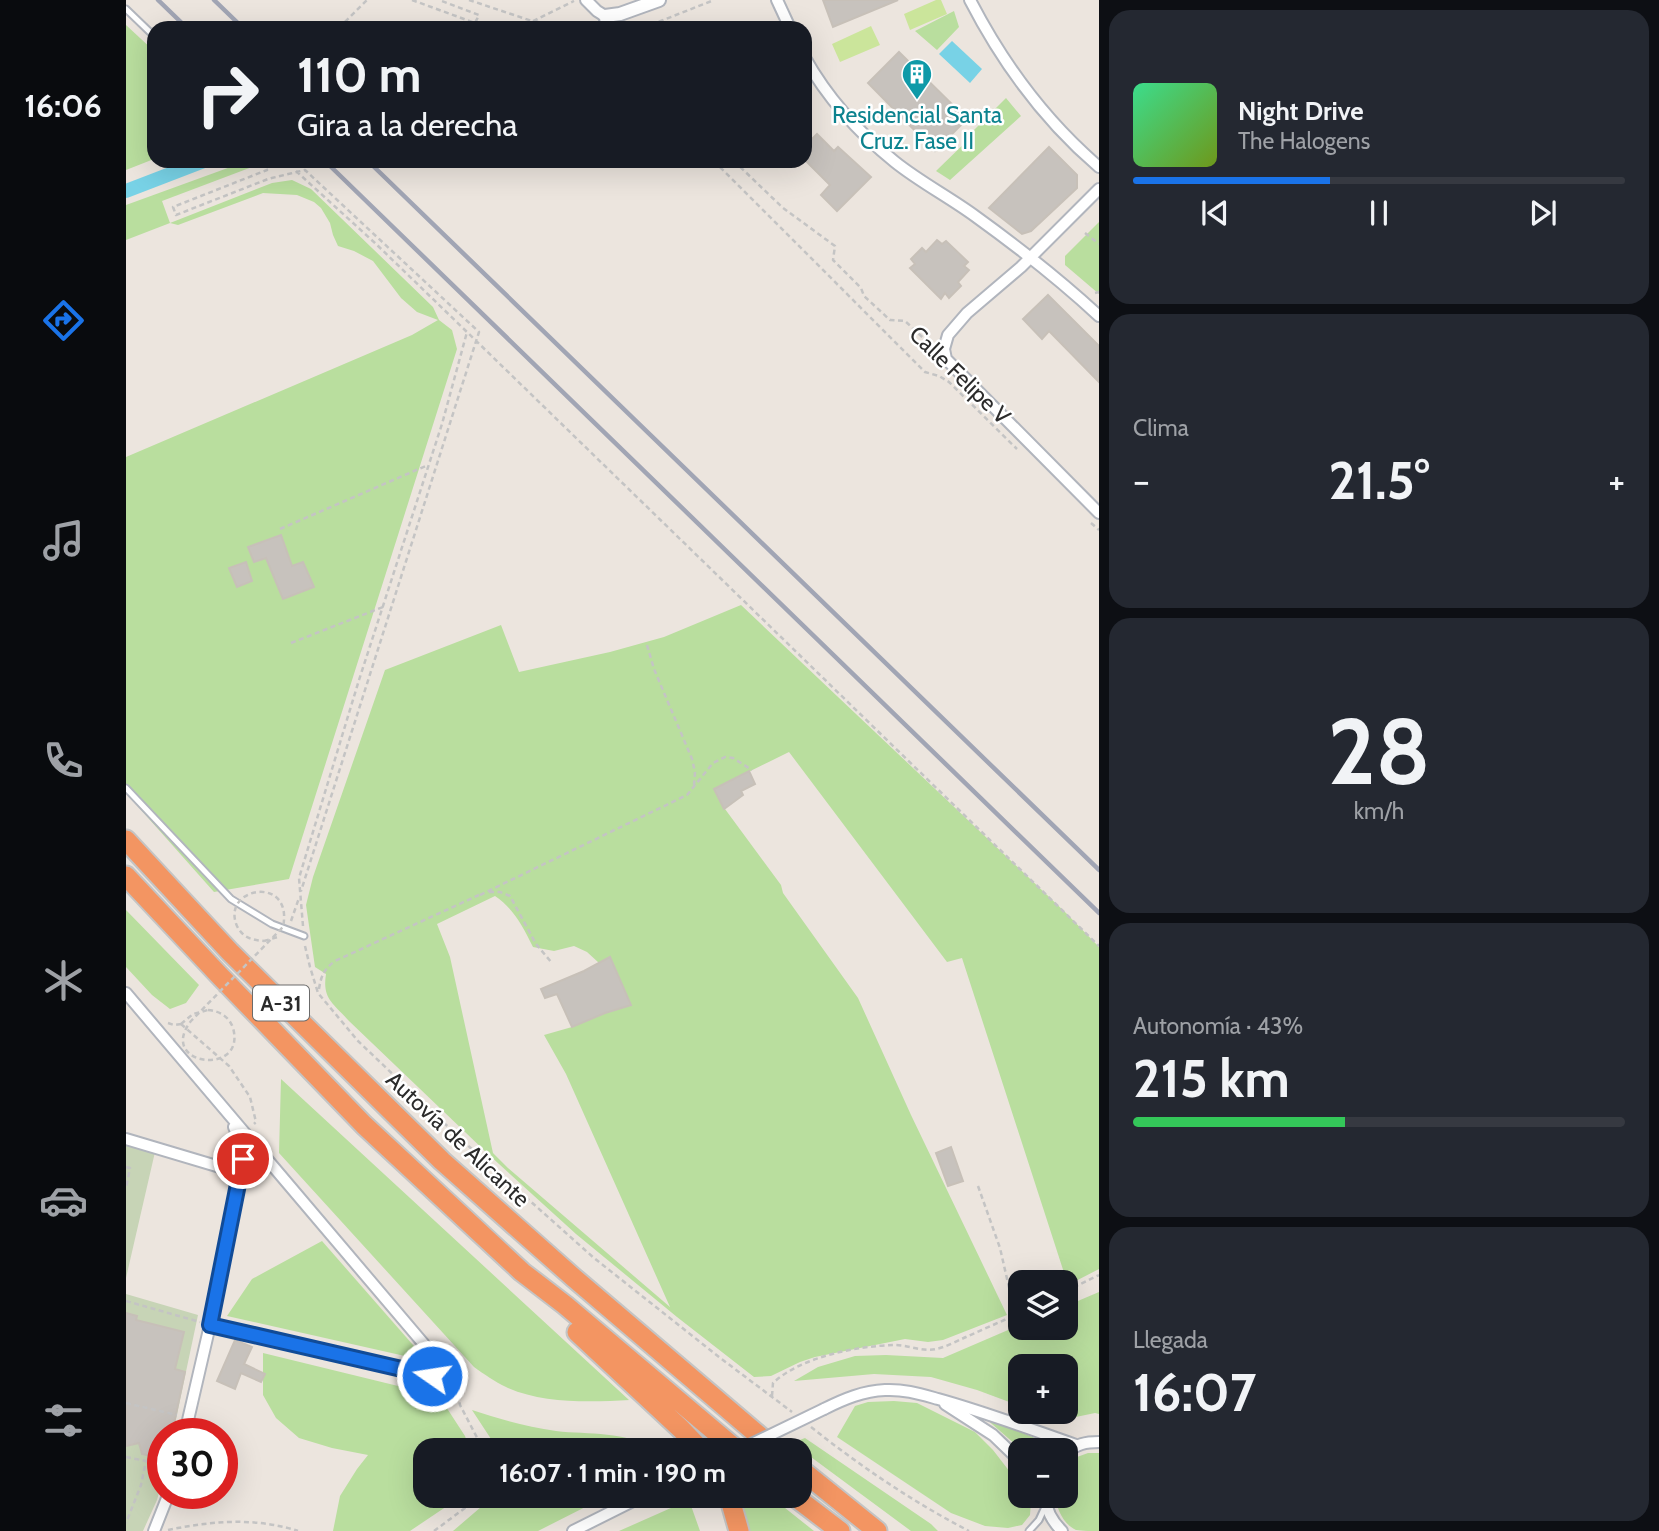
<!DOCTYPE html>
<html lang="es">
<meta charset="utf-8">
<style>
body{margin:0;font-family:Cabin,sans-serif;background:#242831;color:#f1f3f6;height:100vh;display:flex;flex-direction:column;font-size:26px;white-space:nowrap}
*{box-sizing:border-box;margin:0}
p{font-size:23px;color:#9ea1a6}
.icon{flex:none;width:38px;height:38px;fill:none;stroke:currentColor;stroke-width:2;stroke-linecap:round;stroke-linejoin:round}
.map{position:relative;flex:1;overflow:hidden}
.details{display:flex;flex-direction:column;gap:10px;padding:10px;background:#0d0f14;width:560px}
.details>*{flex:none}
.banner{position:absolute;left:21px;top:21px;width:665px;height:147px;border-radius:21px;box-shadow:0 7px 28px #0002;background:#171b24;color:#f1f3f6;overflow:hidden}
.tools{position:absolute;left:882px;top:1270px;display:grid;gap:14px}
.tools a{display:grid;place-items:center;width:70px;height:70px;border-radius:14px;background:#171b24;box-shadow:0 7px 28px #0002;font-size:35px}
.speed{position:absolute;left:21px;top:1418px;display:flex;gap:14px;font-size:35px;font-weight:700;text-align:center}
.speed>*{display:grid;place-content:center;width:91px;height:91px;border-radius:50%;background:#171b24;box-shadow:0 7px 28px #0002;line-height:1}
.speed .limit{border:10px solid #d22;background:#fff;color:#111}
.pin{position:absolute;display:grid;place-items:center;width:60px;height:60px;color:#fff;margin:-30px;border:4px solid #fff;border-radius:50%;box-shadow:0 2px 7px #0007}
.me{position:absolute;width:77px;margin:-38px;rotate:283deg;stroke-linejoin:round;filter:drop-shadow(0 0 5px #0008)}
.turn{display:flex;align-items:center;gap:24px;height:147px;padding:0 35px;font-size:32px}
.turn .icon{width:91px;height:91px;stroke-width:2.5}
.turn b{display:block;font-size:49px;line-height:60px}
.big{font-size:52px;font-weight:700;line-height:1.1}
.details .card{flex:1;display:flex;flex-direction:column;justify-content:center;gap:10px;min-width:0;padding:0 24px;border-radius:21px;background:#242831}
.details .dial{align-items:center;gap:0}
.dial b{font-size:91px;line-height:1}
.song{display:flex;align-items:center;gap:21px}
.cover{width:84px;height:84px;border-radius:10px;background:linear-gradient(135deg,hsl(150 70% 55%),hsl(80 70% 35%))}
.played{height:7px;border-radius:4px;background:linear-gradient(90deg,#1a73e8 40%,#363941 40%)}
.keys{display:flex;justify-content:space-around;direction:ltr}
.heat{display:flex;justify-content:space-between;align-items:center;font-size:38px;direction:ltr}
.charge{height:10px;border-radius:5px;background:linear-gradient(90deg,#34c759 43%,#363941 0)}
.trip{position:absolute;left:287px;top:1438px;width:399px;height:70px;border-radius:21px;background:#171b24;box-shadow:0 7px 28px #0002;font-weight:700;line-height:70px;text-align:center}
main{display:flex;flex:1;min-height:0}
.tab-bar{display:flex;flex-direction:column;width:126px;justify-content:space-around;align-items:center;background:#090b0e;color:#9ea1a6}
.tab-bar .icon{width:49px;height:49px}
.tab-bar .on{color:#1a73e8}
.tab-bar b{font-size:32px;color:#f1f3f6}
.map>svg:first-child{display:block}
.green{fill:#b9de9e;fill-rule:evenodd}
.cemetery{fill:#c7d4b6}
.pitch{fill:#cbe59b}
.water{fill:#78d2e6}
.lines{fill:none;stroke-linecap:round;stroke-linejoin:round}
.canal{stroke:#78d2e6;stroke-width:14}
.building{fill:#c7c2bd;stroke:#c7c0b8;stroke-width:2}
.service-casing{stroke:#b1b5bd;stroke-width:9}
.minor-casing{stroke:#b1b5bd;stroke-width:14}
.tertiary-casing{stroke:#b1b5bd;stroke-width:16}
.motorway-casing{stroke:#c4c4c4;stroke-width:23}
.path{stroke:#c4c4c4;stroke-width:2.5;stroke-dasharray:5 3.5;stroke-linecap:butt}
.service{stroke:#fff;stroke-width:5}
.minor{stroke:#fff;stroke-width:10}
.tertiary{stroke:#fff;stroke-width:12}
.motorway{stroke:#f39562;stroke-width:19}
.rail{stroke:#a1a5b4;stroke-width:4.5}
.minor-bridge-casing{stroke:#b1b5bd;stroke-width:14;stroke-linecap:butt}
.path-bridge{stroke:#c4c4c4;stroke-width:2.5;stroke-dasharray:5 3.5;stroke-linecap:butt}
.minor-bridge{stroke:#fff;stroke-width:10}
.route-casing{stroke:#114b97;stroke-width:18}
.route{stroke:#1a73e8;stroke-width:12}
.labels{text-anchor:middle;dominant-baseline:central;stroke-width:5;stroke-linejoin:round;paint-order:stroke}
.shield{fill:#fff;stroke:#6b6b6b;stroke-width:2}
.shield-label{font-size:21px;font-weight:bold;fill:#2b2b2b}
.culture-label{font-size:23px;fill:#0d838f;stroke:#fff}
.street-label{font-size:23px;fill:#2b2b2b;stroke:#fff}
</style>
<main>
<nav class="tab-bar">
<b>16:06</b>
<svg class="icon on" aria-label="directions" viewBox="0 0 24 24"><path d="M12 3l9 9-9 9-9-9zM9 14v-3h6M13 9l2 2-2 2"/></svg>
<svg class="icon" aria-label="music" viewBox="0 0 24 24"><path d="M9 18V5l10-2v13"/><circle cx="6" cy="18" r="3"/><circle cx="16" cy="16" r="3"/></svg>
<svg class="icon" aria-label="phone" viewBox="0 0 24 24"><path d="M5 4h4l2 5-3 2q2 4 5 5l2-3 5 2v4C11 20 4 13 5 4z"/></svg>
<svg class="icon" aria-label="climate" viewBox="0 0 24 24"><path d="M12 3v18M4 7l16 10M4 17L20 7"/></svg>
<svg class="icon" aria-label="car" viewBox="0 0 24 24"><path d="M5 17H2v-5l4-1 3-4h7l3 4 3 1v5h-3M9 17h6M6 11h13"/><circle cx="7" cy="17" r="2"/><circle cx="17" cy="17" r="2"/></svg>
<svg class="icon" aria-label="filters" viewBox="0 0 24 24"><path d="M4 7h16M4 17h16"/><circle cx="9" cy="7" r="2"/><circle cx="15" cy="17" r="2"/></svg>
</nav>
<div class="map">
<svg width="973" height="1531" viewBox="0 0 973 1531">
<rect width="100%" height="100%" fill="#ece5de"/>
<path class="green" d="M 828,11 L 833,27 L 811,50 L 789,31 Z
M 0,25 L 28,51 L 28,159 L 0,170 Z
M 880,98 L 895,116 L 824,180 L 810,171 L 848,134 L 847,131 Z
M 121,161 L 130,161 L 131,165 L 36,201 L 44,223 L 146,183 L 166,180 L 185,189 L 307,307 L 313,320 L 326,330 L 331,349 L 163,879 L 88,892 L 0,793 L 0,457 L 286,335 L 312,320 L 291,312 L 275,298 L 247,261 L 228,251 L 212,246 L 207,235 L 204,223 L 195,208 L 188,202 L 171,195 L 137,193 L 52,225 L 44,223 L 0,240 L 0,205 Z
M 973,222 L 973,294 L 939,265 L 939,256 Z
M 615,605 L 940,913 L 973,947 L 973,1269 L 942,1285 L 836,958 L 821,962 L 663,752 L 588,789 L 599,809 L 655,885 L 657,893 L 732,998 L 785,1115 L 881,1315 L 817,1340 L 802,1342 L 779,1339 L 689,1357 L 674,1362 L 645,1376 L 628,1377 L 551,1317 L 450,1234 L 362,1154 L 223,1021 C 207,1003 196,999 200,974 L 189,967 L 180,905 L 187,877 L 259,670 L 375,625 L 393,672 L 484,652 L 538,637 ZM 369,896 C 388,909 397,927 407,947 L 428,951 L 448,946 L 461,952 L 473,963 L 484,957 L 505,1005 L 479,1013 L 446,1027 L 418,1035 L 440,1074 L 544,1307 L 382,1168 L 367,1153 L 324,957 L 311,924 Z
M 0,910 L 73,985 L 60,1003 L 44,1009 L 26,995 L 0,967 Z
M 155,1079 L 503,1400 L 504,1400 C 464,1402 417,1404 380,1387 C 369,1382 358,1374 348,1367 L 153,1153 Z
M 196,1241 L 301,1361 L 101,1316 L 126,1279 Z
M 973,1292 L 973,1414 L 969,1413 L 945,1418 L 916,1412 L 940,1412 L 940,1367 L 894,1367 L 894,1406 L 851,1390 L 805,1377 L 748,1374 L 668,1381 L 692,1367 L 729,1356 L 760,1355 L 817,1358 L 894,1325 L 894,1328 L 940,1328 L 940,1306 Z
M 137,1353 L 313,1396 L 339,1436 L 344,1451 L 299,1451 L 299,1496 L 336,1496 L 284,1531 L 207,1531 L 214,1496 L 231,1469 L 242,1455 L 206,1448 L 173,1438 L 150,1418 L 137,1395 Z
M 768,1401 L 791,1403 L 849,1432 L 867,1450 L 884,1472 L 894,1487 L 894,1496 L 901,1496 L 905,1502 L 904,1515 L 896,1525 L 882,1528 L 859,1526 L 825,1513 L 711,1437 L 729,1406 L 742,1402 Z
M 346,1410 C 373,1419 401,1427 430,1431 C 463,1435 500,1430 529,1451 L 369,1451 L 365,1439 Z
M 858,1417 L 926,1445 L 922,1451 L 897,1451 Z
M 679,1438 L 805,1524 L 812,1531 L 785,1531 L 666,1443 Z
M 962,1453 L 973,1453 L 973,1531 C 966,1531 956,1531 950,1530 C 937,1524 931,1509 929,1496 L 940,1496 L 940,1467 L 951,1457 Z
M 363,1496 L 481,1496 L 412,1531 L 327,1531 L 355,1507 Z
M 611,1496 L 644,1496 L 688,1531 L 623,1531 L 620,1518 Z
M 563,1500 L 574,1531 L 493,1531 Z"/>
<path class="cemetery" d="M 0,1145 L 29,1152 L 0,1278 Z
M 0,1294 L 72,1315 L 47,1433 L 37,1433 L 37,1478 L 31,1500 L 17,1531 L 0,1531 Z"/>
<path class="pitch" d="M 810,0 L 815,0 L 821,14 L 784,30 L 778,14 Z
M 745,26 L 754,45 L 714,62 L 706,44 Z"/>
<path class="water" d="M 826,41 L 856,69 L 844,83 L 813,54 Z"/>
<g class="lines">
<path class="canal" d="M 0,191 L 78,161"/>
</g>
<path class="building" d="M 697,0 L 772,0 L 707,27 Z
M 773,52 L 841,119 L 809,151 L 742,83 Z
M 679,132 L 686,139 L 691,134 L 708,151 L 712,147 L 745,177 L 711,211 L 695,195 L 704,185 L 679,160 Z
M 923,147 L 951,175 L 951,188 L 905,231 L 896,234 L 863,208 Z
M 811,240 L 816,244 L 820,241 L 842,262 L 838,266 L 843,270 L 832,282 L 835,286 L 823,298 L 819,293 L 815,299 L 784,268 L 789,264 L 785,259 L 796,248 L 800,252 Z
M 922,295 L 973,346 L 973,382 L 923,331 L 916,339 L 897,319 Z
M 155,535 L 166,566 L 177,562 L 188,587 L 157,599 L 140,558 L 128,562 L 122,547 Z
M 120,562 L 126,581 L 111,587 L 103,568 Z
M 623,771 L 629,784 L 615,791 L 617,795 L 598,809 L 588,789 Z
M 484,957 L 505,1005 L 479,1013 L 446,1027 L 431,994 L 419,998 L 415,989 L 458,971 Z
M 825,1147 L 837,1181 L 822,1186 L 810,1153 Z
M 0,1313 L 11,1316 L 10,1320 L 58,1332 L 49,1369 L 59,1372 L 46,1433 L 37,1433 L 37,1459 L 16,1454 L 13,1443 L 0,1446 Z
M 109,1340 L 126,1347 L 118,1364 L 139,1374 L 135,1382 L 115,1373 L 109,1389 L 91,1381 Z"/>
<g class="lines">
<g class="service-casing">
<path id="service" d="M 0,9 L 28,36
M 474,28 L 479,16
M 0,788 L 105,899 L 146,924 L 178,936
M 903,1531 L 913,1520 L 919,1507"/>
</g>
<g class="minor-casing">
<path id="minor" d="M 460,0 L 471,11 L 479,16
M 651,0 L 664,28
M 844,0 C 877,64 918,120 973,167
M 679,58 C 702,99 733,133 769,162 C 794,182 823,197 849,216 C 892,247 934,280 973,316
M 973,189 L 895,267 L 841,313 L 822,335 L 818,349 L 820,359 L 973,513
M 0,993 L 330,1382 L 84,1325
M 0,1139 L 114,1173
M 819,1404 L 867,1435 L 894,1461
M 698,1409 C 718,1399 737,1391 759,1390 C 778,1389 794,1394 812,1399 C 859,1412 904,1429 950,1445
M 59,1433 L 84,1325 L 117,1159 L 116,1146 L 108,1127
M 940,1453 C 951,1444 959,1442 973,1442
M 920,1496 C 919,1509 927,1522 936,1531
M 28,1531 L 43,1493
M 447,1531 L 517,1496"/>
</g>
<g class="tertiary-casing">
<path id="tertiary" d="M 479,16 L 494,14 L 533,0"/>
</g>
<g class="motorway-casing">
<path id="motorway" d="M 0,840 L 104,952 L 316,1161 L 448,1278 L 651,1451
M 0,876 L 93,975 L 238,1125 L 396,1272 L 439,1305 L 612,1451
M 451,1332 L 555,1429 L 576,1451
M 674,1469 L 751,1531
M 603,1496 L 613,1531
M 668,1496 L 714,1531"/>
</g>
<path class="path" d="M 286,0 L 349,23 L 353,15 L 313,0
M 343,0 L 406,21 L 449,28
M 407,21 L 448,1
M 213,28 L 241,0
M 517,28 L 588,0
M 137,161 L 141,170 L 47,207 L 50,215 L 142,179 L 179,170 L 353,332 L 175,891
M 588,161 L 799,372 L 813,376 L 823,382 L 891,449
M 608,161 L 657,208 L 709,246 L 707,260 L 735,288 L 738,296 L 764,320 L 779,321 L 807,347
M 170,171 L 249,243 L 341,332 L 973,946
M 959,233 L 973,244
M 969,293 L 973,292
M 965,523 L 973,530
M 154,529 L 302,465
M 165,643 L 257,607
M 521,645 L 528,669 L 566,759 L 569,772 L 568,786
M 363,892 L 374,892 L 384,896 L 410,944 L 426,963
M 354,895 L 561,795 L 587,763 L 599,757 L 607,758 L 626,770
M 165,921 L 173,898
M 177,926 L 173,878 L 233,680 L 316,424 L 341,332
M 138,941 L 152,937
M 179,946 L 184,967 L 192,993 L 232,1041 L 338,1142 L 468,1258 L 593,1357 L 666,1412
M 193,989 C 195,976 198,969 209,961 L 353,895
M 42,1023 L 48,1025 L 55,1024
M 55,1024 L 103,1066 L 124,1097 L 130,1122 L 128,1124
M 55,1024 L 67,1014 L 82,1010
M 0,1167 L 4,1168 L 0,1188
M 852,1186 L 874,1248 L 887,1305 L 885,1317
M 940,1291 L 973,1275
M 0,1301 L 74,1322
M 332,1394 L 334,1405 L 358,1451
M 646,1396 L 647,1383 C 675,1357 730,1346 768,1345 C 782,1345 796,1352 810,1349 C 820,1347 831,1341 840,1337 C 858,1329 876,1321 894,1313
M 0,1403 L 51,1415
M 685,1427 C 734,1466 787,1502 843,1531
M 0,1457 L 20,1461 L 15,1485 L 0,1523
M 42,1530 C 85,1521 129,1517 172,1531
M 308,1531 L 339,1508 L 350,1496"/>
<use href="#service" class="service"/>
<use href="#minor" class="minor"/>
<use href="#tertiary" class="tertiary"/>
<use href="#motorway" class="motorway"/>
<path class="rail" d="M 32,0 L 61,28
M 88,0 L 117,28
M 199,161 L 973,913
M 242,161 L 973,870"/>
<g class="minor-bridge-casing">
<path id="minor-bridge" d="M 611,1451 L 698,1409"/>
</g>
<path class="path-bridge" d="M 82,1010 C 93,1011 103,1016 107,1028 C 121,1077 30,1066 65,1021 L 157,927 C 168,874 94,887 111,926 C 117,938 126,940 138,941"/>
<use href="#minor-bridge" class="minor-bridge"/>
</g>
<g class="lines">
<g class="route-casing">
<path id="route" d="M 117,1159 L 84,1325 L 306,1376"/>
</g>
<use href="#route" class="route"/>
</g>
<defs>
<g id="building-pin" transform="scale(1.575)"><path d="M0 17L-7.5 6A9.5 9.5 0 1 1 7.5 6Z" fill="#0f9aa8" stroke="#fff"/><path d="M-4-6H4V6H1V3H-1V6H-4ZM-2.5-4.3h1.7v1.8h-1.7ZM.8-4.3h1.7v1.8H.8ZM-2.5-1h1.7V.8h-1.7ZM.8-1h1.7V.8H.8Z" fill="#fff"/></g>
</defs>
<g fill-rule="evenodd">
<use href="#building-pin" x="791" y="74"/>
</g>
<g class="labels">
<rect class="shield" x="127" y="985.5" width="56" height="35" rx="5"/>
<g class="shield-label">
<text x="155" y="1003">A-31</text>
</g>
<g class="culture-label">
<text x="791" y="115">Residencial Santa<tspan x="791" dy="26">Cruz. Fase II</tspan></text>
</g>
<g class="street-label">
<text transform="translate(834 375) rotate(44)">Calle Felipe V</text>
<text transform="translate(332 1139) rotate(43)">Autovía de Alicante</text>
</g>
</g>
</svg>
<div class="tools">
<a><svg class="icon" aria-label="layers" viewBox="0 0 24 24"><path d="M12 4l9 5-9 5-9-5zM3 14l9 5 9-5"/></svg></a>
<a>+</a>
<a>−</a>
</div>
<div class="speed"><div class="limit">30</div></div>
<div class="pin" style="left:117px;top:1159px;background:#d93025"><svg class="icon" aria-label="arrive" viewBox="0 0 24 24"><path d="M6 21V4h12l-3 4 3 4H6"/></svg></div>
<svg class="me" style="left:306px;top:1376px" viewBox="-20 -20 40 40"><circle r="17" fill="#1a73e8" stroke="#fff" stroke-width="3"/><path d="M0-11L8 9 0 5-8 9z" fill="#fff"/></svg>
<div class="trip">16:07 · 1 min · 190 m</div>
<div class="banner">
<div class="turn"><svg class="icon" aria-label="right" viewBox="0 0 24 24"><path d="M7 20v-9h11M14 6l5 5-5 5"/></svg><div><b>110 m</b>Gira a la derecha</div></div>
</div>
</div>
<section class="details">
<div class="card">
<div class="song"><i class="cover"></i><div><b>Night Drive</b><p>The Halogens</p></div></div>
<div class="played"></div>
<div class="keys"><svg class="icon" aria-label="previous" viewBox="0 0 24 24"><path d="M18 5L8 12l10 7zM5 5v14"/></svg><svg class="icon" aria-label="pause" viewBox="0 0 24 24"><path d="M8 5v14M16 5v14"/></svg><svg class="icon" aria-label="next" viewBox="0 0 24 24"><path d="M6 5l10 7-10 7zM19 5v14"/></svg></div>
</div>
<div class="card"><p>Clima</p>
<div class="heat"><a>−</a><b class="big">21.5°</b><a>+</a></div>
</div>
<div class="card dial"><b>28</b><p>km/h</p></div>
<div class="card"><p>Autonomía · 43%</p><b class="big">215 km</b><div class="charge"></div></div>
<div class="card"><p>Llegada</p><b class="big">16:07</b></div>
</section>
</main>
